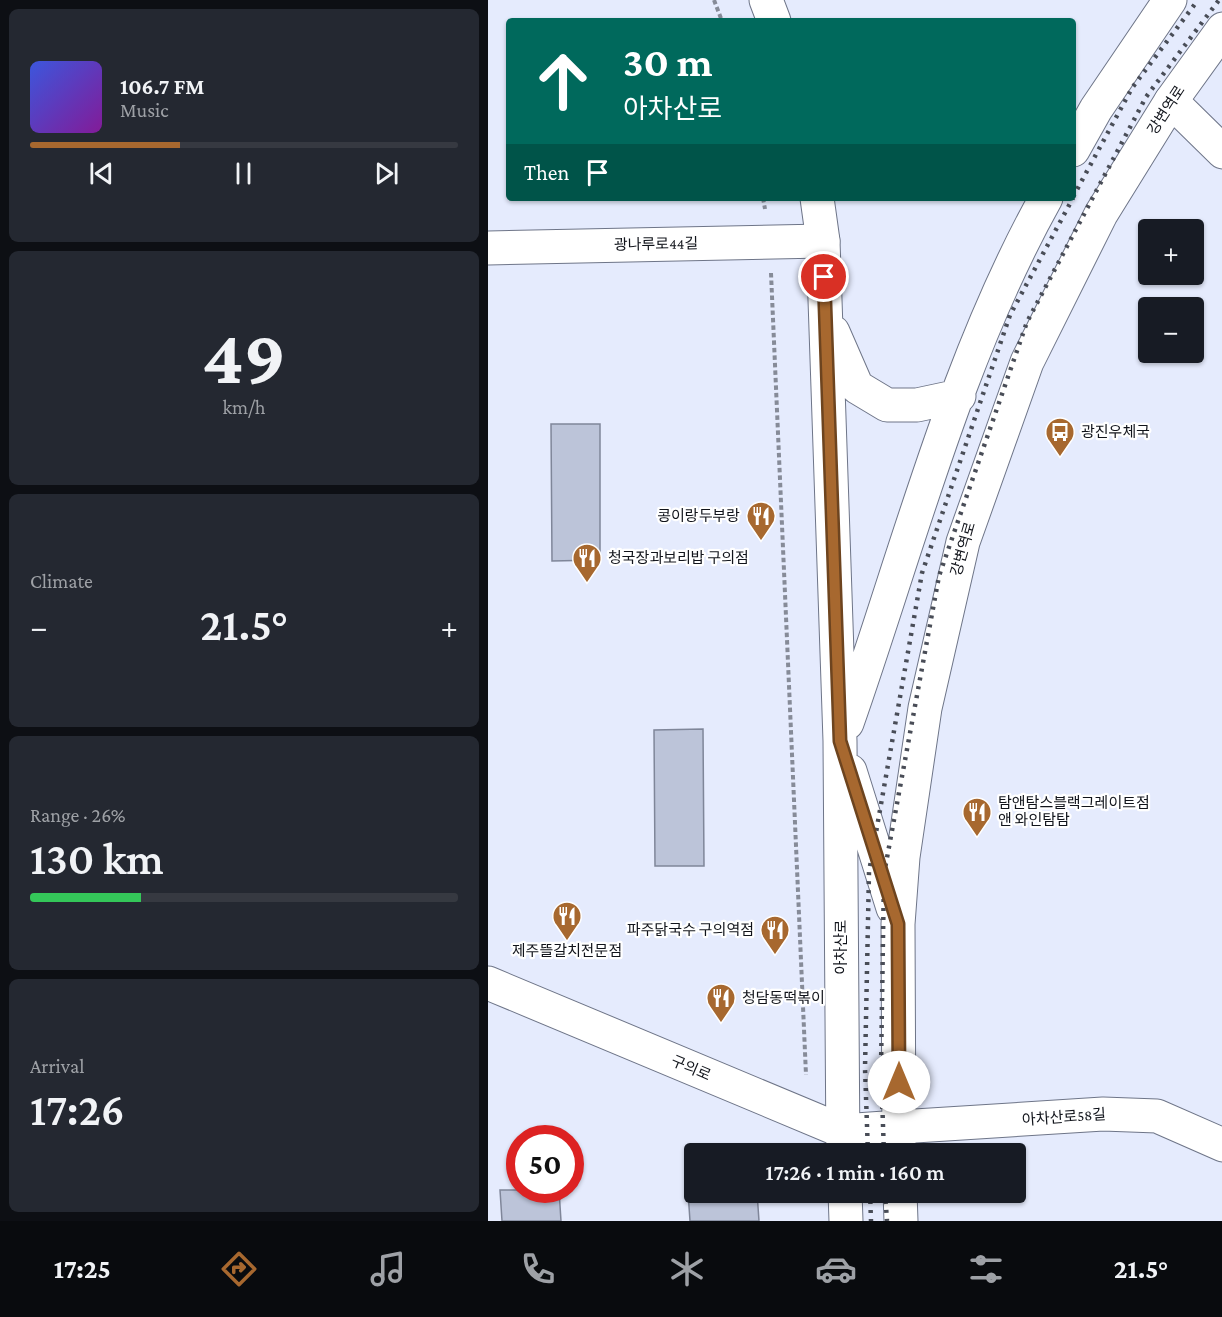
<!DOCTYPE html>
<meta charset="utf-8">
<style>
body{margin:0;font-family:"Crimson Pro","Noto Sans KR",serif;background:#242831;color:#f1f3f6;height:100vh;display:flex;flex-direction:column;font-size:22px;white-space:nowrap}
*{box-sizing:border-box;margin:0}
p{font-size:20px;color:#9ea1a6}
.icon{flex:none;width:33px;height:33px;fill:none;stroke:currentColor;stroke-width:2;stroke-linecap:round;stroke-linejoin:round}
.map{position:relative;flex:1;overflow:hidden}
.side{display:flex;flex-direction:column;gap:9px;padding:9px;background:#0d0f14;width:488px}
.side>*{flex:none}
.top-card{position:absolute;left:18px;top:18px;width:570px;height:183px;border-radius:6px;box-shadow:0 2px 4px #0004;background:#00695c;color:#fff;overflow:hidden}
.controls{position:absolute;left:650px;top:219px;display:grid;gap:12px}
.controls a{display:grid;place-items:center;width:66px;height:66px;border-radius:6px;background:#171b24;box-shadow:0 2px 4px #0004;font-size:30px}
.speed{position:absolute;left:18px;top:1125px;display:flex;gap:12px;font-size:30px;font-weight:700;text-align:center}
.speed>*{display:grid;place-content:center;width:78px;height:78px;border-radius:50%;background:#171b24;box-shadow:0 2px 4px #0004;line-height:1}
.speed .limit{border:9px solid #d22;background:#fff;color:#111}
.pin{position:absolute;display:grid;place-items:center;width:51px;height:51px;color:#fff;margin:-26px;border:3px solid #fff;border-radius:50%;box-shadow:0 2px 6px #0007}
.me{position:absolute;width:66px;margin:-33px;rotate:0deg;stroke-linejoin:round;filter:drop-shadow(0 0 4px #0008)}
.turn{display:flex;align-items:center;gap:21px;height:126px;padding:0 18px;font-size:27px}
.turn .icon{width:78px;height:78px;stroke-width:2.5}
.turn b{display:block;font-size:42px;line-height:51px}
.then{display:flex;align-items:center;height:57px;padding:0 18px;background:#0003;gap:12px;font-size:22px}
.big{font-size:45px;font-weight:600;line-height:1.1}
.side .tile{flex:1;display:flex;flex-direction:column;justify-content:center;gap:9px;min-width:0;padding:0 21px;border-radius:9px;background:#242831}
.side .dial{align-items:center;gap:0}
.dial b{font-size:78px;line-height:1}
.song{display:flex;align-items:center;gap:18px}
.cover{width:72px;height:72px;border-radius:9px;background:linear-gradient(135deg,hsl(230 70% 55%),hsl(290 70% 35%))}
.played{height:6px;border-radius:3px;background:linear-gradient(90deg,#a7682f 35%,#363941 35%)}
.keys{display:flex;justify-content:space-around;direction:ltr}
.heat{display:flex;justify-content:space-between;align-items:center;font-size:33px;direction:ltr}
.charge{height:9px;border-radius:4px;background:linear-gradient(90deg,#34c759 26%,#363941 0)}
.trip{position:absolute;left:196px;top:1143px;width:342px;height:60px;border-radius:6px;background:#171b24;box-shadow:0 2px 4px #0004;font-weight:600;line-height:60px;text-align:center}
.dock{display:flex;height:96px;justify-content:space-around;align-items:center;background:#090b0e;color:#9ea1a6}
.dock .icon{width:42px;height:42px}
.dock .active{color:#a7682f}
.dock b{font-size:27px;color:#f1f3f6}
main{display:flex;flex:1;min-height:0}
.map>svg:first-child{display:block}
.building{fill:#bcc4d9;stroke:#7f8699;stroke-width:1.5}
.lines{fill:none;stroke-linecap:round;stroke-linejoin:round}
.street-casing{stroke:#6e7588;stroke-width:35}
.secondary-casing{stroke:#6e7588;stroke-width:35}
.path{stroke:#868b98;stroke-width:4;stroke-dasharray:4.5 3;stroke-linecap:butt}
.street{stroke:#fff;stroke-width:33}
.secondary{stroke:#fff;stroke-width:33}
.rail{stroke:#494d57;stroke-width:4.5;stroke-dasharray:3 6;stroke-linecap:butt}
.route-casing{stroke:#6d441f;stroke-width:15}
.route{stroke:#a7682f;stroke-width:10}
.labels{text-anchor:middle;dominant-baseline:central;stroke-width:4.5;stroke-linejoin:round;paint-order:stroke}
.street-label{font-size:15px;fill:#11141b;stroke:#fff}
.poi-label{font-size:15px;fill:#11141b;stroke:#fff;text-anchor:start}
</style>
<main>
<section class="side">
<div class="tile">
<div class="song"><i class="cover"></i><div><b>106.7 FM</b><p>Music</p></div></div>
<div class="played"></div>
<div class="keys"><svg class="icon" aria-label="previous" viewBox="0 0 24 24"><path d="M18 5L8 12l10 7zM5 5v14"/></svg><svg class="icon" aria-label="pause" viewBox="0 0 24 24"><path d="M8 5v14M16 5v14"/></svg><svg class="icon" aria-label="next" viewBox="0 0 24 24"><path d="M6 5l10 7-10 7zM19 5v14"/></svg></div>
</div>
<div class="tile dial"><b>49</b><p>km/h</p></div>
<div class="tile"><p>Climate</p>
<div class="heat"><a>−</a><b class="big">21.5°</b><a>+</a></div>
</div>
<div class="tile"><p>Range · 26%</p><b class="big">130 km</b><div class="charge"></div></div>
<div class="tile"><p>Arrival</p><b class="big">17:26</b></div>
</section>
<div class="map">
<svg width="735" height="1221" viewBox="0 0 735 1221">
<rect width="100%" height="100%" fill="#e5ebfd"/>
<path class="building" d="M 63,424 L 112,424 L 112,560 L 64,561 Z
M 215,729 L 216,866 L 167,866 L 166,730 Z
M 12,1190 L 71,1190 L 73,1221 L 14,1221 Z
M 200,1192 L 269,1192 L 271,1221 L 202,1221 Z"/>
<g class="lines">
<g class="street-casing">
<path id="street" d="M 683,101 L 735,152
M 0,248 L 335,241
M 411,1127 L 615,1114 L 669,1116 L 735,1145"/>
</g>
<g class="secondary-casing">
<path id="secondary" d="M 278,0 L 286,21
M 585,150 L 608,109 L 682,0
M 329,198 L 335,241 L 352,741 L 355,1154
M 345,332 L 369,387 L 399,405 L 429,405 L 471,396
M 359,723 C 420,549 468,359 558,198
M 362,771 L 405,908
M 0,983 L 354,1131 L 411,1127
M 411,1154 L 410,924 L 415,857 L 437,708 L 475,542 L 539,362 L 613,214 L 683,101 L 735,29
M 357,1192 L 358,1221
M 412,1192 L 413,1221"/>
</g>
<path class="path" d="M 226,0 L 234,21
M 275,198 L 277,209
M 283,273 L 318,1075"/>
<use href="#street" class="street"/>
<use href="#secondary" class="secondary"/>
<path class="rail" d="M 585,197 L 644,88 L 710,0
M 380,1154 L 377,1068 L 381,872 L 434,573 L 522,315 L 585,198
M 396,1154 L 393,1068 L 396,874 L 451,576 L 539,322 L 658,97 L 731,0
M 382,1192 L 383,1221
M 397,1192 L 399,1221"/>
</g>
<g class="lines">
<g class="route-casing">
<path id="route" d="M 336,277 L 352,741 L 410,924 L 411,1082"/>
</g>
<use href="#route" class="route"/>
</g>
<defs>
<g id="bus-pin" transform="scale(1.5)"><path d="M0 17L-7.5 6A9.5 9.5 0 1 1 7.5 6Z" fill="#a7682f" stroke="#fff"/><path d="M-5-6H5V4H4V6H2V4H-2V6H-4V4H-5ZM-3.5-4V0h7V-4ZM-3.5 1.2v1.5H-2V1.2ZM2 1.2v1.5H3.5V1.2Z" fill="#fff"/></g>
<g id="restaurant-pin" transform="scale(1.5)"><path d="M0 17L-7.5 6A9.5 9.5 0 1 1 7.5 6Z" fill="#a7682f" stroke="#fff"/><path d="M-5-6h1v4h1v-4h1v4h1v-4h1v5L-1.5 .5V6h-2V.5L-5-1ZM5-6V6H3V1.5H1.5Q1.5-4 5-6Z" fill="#fff"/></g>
</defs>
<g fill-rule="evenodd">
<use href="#bus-pin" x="572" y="432"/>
<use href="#restaurant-pin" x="273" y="516"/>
<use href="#restaurant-pin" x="99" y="558"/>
<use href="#restaurant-pin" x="489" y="812"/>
<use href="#restaurant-pin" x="79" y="916"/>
<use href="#restaurant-pin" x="287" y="930"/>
<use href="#restaurant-pin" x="233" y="998"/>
</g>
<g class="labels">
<g class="street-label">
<text transform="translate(678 110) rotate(-57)">강변역로</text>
<text transform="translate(168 244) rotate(-1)">광나루로44길</text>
<text transform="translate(475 549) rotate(-74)">강변역로</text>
<text transform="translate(353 947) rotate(-90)">아차산로</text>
<text transform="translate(203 1068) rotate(23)">구의로</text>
<text transform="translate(576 1117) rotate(-4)">아차산로58길</text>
</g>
<g class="poi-label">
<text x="593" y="432">광진우체국</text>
<text x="252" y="516" text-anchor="end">콩이랑두부랑</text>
<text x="120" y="558">청국장과보리밥 구의점</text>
<text x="510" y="803">탐앤탐스블랙그레이트점<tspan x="510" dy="17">앤 와인탐탐</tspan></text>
<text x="266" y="930" text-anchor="end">파주닭국수 구의역점</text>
<text x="79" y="951" text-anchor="middle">제주뜰갈치전문점</text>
<text x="254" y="998">청담동떡볶이</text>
</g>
</g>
</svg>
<div class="controls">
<a>+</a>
<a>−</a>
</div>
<div class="speed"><div class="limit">50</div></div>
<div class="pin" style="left:336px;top:277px;background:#d93025"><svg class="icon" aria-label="arrive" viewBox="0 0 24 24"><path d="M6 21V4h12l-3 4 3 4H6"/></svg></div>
<svg class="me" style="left:411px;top:1082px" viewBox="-20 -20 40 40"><circle r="19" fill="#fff"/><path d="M0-13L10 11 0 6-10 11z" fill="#a7682f"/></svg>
<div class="trip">17:26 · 1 min · 160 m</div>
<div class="top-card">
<div class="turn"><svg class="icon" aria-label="ahead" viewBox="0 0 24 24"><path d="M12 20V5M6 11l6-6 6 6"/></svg><div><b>30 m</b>아차산로</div></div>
<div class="then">Then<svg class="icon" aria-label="arrive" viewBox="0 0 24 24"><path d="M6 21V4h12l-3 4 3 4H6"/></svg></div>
</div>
</div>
</main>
<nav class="dock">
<b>17:25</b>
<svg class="icon active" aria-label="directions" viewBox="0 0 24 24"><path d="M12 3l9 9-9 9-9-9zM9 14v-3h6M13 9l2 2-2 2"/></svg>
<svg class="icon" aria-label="music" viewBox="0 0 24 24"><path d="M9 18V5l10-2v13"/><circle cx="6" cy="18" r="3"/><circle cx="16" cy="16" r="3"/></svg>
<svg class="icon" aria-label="phone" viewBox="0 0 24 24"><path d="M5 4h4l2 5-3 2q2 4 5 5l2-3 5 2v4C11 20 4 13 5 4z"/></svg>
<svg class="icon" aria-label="climate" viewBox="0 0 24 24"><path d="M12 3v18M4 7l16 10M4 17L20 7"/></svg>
<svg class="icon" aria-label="car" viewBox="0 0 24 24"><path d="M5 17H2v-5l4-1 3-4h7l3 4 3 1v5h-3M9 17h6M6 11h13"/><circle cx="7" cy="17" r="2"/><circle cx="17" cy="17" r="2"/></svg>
<svg class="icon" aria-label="filters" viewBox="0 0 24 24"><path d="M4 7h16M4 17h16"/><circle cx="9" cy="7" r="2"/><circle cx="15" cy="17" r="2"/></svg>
<b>21.5°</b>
</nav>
